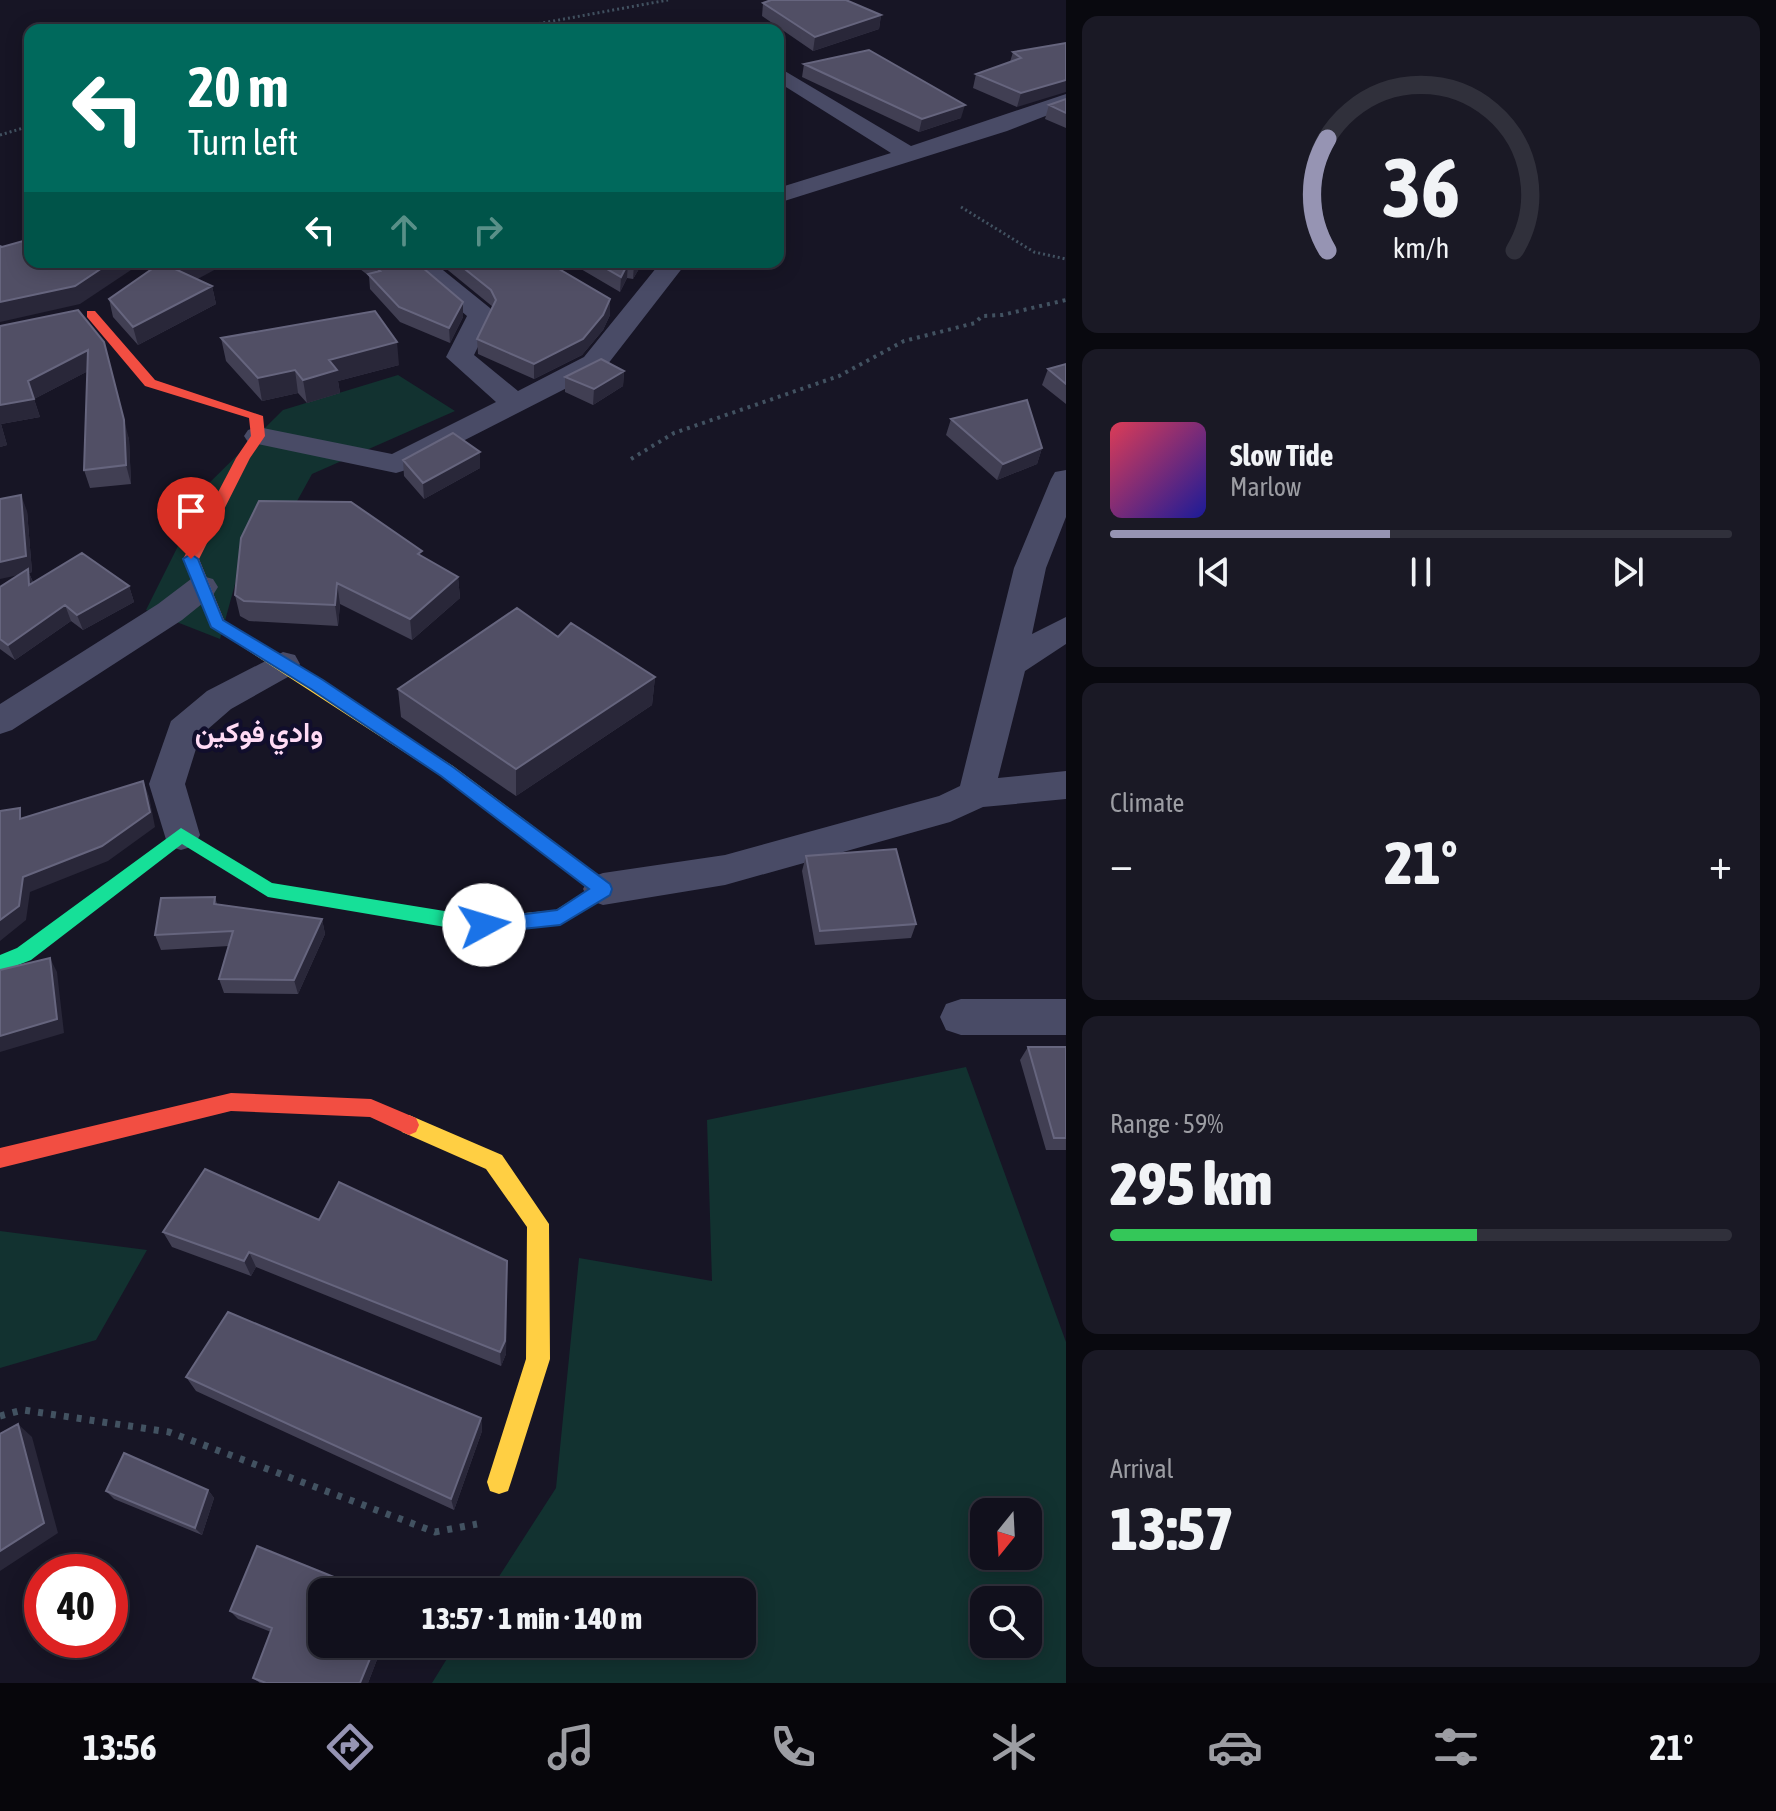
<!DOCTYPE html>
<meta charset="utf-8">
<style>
body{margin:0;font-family:"Asap Condensed",Vazirmatn,sans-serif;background:#1a1925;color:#f1f3f6;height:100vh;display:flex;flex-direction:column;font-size:30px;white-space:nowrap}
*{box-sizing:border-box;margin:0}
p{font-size:26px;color:#9c9da3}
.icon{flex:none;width:44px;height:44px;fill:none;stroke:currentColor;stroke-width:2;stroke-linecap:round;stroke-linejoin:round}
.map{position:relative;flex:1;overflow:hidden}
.drawer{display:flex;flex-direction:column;gap:16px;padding:16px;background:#09090f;width:710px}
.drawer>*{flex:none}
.hud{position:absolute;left:24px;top:24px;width:760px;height:244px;border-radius:16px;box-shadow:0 4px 20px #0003,0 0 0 2px #30303b;background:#00695c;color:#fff;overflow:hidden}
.needle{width:52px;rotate:198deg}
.buttons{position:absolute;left:970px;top:1498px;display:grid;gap:16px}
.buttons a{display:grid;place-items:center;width:72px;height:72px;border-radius:16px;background:#11101c;box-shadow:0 4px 20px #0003,0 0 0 2px #30303b;font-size:40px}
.speed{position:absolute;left:24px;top:1554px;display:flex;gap:16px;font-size:40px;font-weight:700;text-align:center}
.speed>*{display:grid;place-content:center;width:104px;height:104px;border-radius:50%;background:#11101c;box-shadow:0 4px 20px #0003,0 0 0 2px #30303b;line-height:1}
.speed .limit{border:12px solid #d22;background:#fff;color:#111}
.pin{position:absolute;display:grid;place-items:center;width:68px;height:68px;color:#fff;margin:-82px -34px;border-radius:50% 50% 50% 0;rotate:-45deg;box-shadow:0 0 8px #0007}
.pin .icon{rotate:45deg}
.me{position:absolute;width:88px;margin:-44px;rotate:84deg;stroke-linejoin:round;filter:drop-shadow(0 0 6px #0008)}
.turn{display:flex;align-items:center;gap:28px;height:168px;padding:0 32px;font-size:36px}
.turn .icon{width:104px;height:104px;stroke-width:2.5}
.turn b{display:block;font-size:56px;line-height:68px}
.lanes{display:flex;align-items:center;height:76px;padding:0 32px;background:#0003;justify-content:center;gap:40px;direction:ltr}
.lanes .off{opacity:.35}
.big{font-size:60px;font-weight:800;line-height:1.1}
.drawer .card{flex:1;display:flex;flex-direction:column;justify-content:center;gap:12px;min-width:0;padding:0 28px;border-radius:16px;background:#1a1925}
.drawer .dial{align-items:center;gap:0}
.dial svg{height:208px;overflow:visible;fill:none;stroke:#30303b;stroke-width:7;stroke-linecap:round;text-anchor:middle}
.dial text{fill:#f1f3f6;stroke:none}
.song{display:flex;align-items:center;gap:24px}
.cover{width:96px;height:96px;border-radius:12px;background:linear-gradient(135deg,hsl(350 70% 55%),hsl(240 70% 35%))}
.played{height:8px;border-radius:4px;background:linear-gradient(90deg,#9694b3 45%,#30303b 45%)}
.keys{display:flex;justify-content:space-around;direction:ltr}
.heat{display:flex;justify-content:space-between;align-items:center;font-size:44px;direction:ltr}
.charge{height:12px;border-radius:6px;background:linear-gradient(90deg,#34c759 59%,#30303b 0)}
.trip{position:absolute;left:308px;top:1578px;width:448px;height:80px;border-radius:16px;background:#11101c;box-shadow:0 4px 20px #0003,0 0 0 2px #30303b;font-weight:800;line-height:80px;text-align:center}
.tab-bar{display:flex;height:128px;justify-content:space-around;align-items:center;background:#07060b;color:#9c9da3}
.tab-bar .icon{width:56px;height:56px}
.tab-bar .active{color:#9694b3}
.tab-bar b{font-size:36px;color:#f1f3f6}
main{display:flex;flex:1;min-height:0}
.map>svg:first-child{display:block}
.green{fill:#123230;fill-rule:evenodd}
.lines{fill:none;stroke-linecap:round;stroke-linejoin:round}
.path-far2{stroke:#425261;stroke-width:3;stroke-dasharray:2 3;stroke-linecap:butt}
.path-far1{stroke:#425261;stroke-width:4;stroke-dasharray:3 5;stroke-linecap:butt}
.path{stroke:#425261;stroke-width:7;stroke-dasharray:5 8;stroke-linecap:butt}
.street{fill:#494b66;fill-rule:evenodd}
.fast{fill:#16e098;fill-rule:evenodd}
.slow{fill:#ffcf43;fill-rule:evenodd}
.jam{fill:#f24e42;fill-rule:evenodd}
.wall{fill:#413f53}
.shaded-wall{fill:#292739}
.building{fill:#514f65;stroke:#66657e;stroke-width:2}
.route{fill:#1a73e8;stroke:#114b97;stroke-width:2}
.labels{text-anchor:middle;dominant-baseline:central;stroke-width:8;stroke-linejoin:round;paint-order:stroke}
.quarter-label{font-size:28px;font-weight:bold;fill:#ffdbf5;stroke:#110e2c}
</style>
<main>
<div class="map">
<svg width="1066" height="1683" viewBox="0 0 1066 1683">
<rect width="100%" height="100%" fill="#171525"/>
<path class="green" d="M 398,375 L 455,411 L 312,474 L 285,523 L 252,522 L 220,639 L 146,610 L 187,528 L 199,493 L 283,410 Z
M 966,1067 L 1066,1342 L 1066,1683 L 432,1683 L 456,1644 L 742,1644 L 742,1592 L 489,1592 L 556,1488 L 579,1258 L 712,1281 L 707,1120 ZM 984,1512 L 1028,1512 L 1028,1556 L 984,1556 ZM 984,1600 L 1028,1600 L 1028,1644 L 984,1644 Z
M 0,1231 L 147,1250 L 96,1340 L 0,1368 Z"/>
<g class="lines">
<path class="path-far2" d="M 504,30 L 668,0
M 0,135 L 30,126
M 961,207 L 1034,252 L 1066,259"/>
<path class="path-far1" d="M 631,459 L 674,433 L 839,376 L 904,341 L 975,323 L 982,316 L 1002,315 L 1066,300"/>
<path class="path" d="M 0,1416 L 23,1410 L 169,1432 L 435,1532 L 477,1524"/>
<path class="street" d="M 778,67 L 911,146 L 1066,94 L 1066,108 L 1007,131 L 778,203 L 778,188 L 891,153 L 778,82 Z
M 404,262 L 433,262 L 490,308 L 494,314 L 474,355 L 518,391 L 584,357 L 661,262 L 687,262 L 604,369 L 406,470 L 396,473 L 248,442 L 244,436 L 248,430 L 258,427 L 392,454 L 496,402 L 446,357 L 467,316 Z
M 1066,470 L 1066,517 L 1046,568 L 1032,634 L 1066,617 L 1066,644 L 1025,671 L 998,778 L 1066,771 L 1066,799 L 983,807 L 950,822 L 725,885 L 603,905 L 589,900 L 583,889 L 589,878 L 603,873 L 725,855 L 939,796 L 960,786 L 1014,568 L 1051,479 L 1055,472 Z
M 202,576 L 213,579 L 218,587 L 213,595 L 182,620 L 12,730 L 0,734 L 0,704 L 158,604 L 191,579 Z
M 283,652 L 295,655 L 300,664 L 295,673 L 231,709 L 200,736 L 185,784 L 200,835 L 194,846 L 181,850 L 168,846 L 149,784 L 171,721 L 207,691 Z
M 961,999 L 1066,999 L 1066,1035 L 961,1035 L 946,1030 L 940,1017 L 946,1004 Z"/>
<path class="fast" d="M 181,828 L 272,883 L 463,914 L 470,917 L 472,922 L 470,927 L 463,930 L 268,897 L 182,844 L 31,960 L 0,972 L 0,955 L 17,948 Z"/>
<path class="slow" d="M 227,624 L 453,766 L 610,884 L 612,889 L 610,894 L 560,925 L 484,933 L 456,927 L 454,922 L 456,917 L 463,914 L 484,917 L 556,910 L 589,889 L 441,776 L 221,633 L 219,629 Z
M 409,1115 L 502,1155 L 549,1224 L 550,1359 L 511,1482 L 508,1491 L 499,1494 L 490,1491 L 487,1482 L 526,1359 L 527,1227 L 486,1169 L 402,1132 L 399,1125 L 402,1118 Z"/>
<path class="jam" d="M 87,311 L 95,311 L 155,380 L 263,416 L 265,436 L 250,458 L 199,559 L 224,620 L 235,629 L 233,633 L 227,634 L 211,627 L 183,559 L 236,458 L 251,436 L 249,418 L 145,386 L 87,317 Z
M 231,1093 L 371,1099 L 416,1118 L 419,1125 L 416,1132 L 409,1135 L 370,1117 L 231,1111 L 0,1168 L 0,1148 Z"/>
</g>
<path class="wall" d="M 763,3 L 881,15 L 879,29 L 813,51 L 762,16 Z
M 1066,43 L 1017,107 L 973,88 L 976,74 L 1010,62 L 1013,52 Z
M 804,64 L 961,118 L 919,132 L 802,77 Z
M 1066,99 L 1066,128 L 1045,119 L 1049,105 Z
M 351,262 L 416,262 L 463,302 L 463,317 L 450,343 L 400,322 L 370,289 L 369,276 Z
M 438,262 L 547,262 L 610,299 L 610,315 L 603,330 L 582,355 L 534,379 L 478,354 L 477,339 L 493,307 Z
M 569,262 L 643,262 L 633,279 L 627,278 L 620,292 Z
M 197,279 L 212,286 L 216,304 L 138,345 L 113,317 L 109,299 Z
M 78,310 L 129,439 L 131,484 L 90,488 L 84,470 L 88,371 L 34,399 L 40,417 L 1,424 L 7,445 L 0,447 L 0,326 Z
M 221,338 L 399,365 L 338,381 L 340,393 L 307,403 L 298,393 L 262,401 L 226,361 Z
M 1066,364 L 1066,404 L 1042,385 L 1048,369 Z
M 624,371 L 623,386 L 593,405 L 565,392 L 565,377 Z
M 951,419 L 1042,448 L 1037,464 L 997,480 L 946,435 Z
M 480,452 L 480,468 L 424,499 L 404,476 L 403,460 Z
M 27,511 L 32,572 L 29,573 L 33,582 L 129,586 L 134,602 L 83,630 L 71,621 L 15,660 L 0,649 L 0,587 L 19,575 Z
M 422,557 L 458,577 L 460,598 L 412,640 L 340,604 L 338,626 L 249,621 L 240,616 L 235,595 Z
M 558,637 L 655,677 L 652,705 L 516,796 L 401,717 L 398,689 Z
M 806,856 L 916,924 L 911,938 L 815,945 L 802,871 Z
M 215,897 L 217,904 L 322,919 L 325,934 L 298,994 L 224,993 L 219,979 L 229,946 L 161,950 L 155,935 Z
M 1028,1047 L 1066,1047 L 1066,1150 L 1046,1150 L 1020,1060 Z
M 319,1220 L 507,1276 L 506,1354 L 501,1366 L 256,1267 L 251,1276 L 172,1247 L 163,1232 Z
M 186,1377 L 481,1418 L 482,1431 L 454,1510 L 196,1391 Z
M 208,1490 L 214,1498 L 202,1535 L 114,1499 L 106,1491 Z
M 230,1611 L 322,1644 L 383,1644 L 368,1683 L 260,1683 L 253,1678 L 271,1632 L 238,1619 Z"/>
<path class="shaded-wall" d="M 881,15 L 879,29 L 813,51 L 815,37 Z
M 1066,80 L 1066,92 L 1017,107 L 1021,93 Z
M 965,105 L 961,118 L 919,132 L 922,119 Z
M 111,262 L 143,262 L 80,304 L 0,322 L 0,302 Z
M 192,262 L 229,262 L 181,288 L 177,270 Z
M 635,262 L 643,262 L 633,279 L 634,264 Z
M 628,263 L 627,278 L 620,292 L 621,277 Z
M 212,286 L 216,304 L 138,345 L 133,327 Z
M 610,299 L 610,315 L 603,330 L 582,355 L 534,379 L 534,364 Z
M 463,302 L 463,317 L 450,343 L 449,328 Z
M 104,342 L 129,439 L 131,484 L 126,465 Z
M 397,342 L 399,365 L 338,381 L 340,393 L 307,403 L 303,380 L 329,360 Z
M 88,350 L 94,368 L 34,399 L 40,417 L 1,424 L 7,445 L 0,447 L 0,405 L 28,381 Z
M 295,370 L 298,393 L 262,401 L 258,378 Z
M 624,371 L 623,386 L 593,405 L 594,389 Z
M 1042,448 L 1037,464 L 997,480 L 1003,464 Z
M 480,452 L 480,468 L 424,499 L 423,483 Z
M 21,495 L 27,511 L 32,572 L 29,573 L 34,585 L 29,585 L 28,573 L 0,579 L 0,562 Z
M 458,577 L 460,598 L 412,640 L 410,619 Z
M 337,583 L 340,604 L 338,626 L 335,605 Z
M 129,586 L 134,602 L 83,630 L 77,615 Z
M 65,605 L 71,621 L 15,660 L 8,645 Z
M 655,677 L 652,705 L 516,796 L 516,769 Z
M 143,781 L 149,796 L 155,827 L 108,861 L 30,892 L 26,920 L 0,941 L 0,920 L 23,877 Z
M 322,919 L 325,934 L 298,994 L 294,980 Z
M 50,958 L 57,972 L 64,1033 L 0,1052 L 0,1036 Z
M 249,1252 L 256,1267 L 251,1276 L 244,1261 Z
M 507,1261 L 506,1354 L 501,1366 L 500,1352 Z
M 481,1418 L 482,1431 L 454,1510 L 451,1499 Z
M 18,1424 L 32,1437 L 58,1533 L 0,1571 L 0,1551 Z
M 208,1490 L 214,1498 L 202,1535 L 195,1528 Z
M 376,1644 L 383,1644 L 368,1683 L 360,1683 Z"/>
<path class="building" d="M 771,0 L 846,0 L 881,15 L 815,37 L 763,3 Z
M 1066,43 L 1066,80 L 1021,93 L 976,74 L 1021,58 L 1013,52 Z
M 869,50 L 965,105 L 922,119 L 804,64 Z
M 1066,99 L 1066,113 L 1049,105 Z
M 30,239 L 30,262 L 111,262 L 75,286 L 0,302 L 0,246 L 2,247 Z
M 162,262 L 192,262 L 177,270 L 212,286 L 133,327 L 109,299 Z
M 368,262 L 416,262 L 463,302 L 449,328 L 399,307 L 368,274 L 380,271 Z
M 456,262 L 547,262 L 610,299 L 603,315 L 583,339 L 534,364 L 477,339 L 496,300 L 491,290 Z
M 595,262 L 635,262 L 634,264 L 628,263 L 621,277 Z
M 78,310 L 104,342 L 124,420 L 126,465 L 84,470 L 88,350 L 28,381 L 34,399 L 0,405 L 0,326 Z
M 375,311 L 397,342 L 329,360 L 337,370 L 303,380 L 295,370 L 258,378 L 221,338 Z
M 601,359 L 624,371 L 594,389 L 565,377 Z
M 1066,364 L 1066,384 L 1048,369 Z
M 1027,400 L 1042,448 L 1003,464 L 951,419 Z
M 453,433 L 480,452 L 423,483 L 403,460 Z
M 21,495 L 26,556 L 0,562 L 0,499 Z
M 259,501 L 351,502 L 422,551 L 418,554 L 458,577 L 410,619 L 337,583 L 335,605 L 244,601 L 235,595 L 241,538 Z
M 82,553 L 129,586 L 77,615 L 65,605 L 8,645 L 0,639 L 0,587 L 28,569 L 29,585 Z
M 517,608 L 558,637 L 571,623 L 655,677 L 516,769 L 398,689 Z
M 143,781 L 150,812 L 102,846 L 23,877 L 19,906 L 0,920 L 0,811 L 20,808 L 20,819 Z
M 896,849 L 916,924 L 820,931 L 806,856 Z
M 215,897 L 214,904 L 322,919 L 294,980 L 219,979 L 233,931 L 155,935 L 161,898 Z
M 50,958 L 57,1019 L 0,1036 L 0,970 Z
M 1028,1047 L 1066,1047 L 1066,1138 L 1054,1138 Z
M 205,1169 L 319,1220 L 339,1182 L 507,1261 L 505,1341 L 500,1352 L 249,1252 L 244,1261 L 163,1232 Z
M 228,1312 L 481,1418 L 451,1499 L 186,1377 Z
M 18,1424 L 44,1523 L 0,1551 L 0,1434 Z
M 124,1453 L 208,1490 L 195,1528 L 106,1491 Z
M 257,1546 L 371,1592 L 322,1592 L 322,1644 L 376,1644 L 360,1683 L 266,1683 L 253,1678 L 272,1628 L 230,1611 Z"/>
<path class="route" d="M 191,554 L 198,559 L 223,620 L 323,680 L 453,767 L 610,884 L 612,889 L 610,895 L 560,925 L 484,933 L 477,931 L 474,925 L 477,920 L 557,910 L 589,889 L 441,776 L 311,689 L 211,627 L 183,559 Z"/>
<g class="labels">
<g class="quarter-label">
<text x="259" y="732">وادي فوكين</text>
</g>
</g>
</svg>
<div class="buttons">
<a><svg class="needle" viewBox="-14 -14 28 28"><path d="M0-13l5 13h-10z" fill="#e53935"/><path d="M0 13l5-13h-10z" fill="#9c9da3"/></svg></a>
<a><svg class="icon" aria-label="search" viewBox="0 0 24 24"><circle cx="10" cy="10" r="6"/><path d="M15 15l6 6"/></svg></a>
</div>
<div class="speed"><div class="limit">40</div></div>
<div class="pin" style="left:191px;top:559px;background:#d93025"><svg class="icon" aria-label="arrive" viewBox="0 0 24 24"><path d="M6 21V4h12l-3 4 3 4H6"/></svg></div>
<svg class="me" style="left:484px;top:925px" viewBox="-20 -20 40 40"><circle r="19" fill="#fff"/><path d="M0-13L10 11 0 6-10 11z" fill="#1a73e8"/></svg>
<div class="trip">13:57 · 1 min · 140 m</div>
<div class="hud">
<div class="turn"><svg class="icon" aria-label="left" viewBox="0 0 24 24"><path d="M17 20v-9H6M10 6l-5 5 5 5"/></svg><div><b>20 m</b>Turn left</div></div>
<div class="lanes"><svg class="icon" aria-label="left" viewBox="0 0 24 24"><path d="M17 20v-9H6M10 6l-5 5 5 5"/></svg><svg class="icon off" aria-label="ahead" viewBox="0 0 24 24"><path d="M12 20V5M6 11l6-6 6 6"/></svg><svg class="icon off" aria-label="right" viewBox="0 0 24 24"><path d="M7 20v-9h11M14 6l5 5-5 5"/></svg></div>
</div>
</div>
<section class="drawer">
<div class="card dial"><svg viewBox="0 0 100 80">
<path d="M14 69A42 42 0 1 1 86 69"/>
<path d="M14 69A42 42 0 0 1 14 26" stroke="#9694b3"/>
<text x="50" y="56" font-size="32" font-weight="700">36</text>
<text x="50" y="72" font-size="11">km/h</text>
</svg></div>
<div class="card">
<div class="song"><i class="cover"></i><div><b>Slow Tide</b><p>Marlow</p></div></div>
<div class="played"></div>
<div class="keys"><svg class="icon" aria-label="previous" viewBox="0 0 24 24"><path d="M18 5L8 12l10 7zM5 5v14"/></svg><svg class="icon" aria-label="pause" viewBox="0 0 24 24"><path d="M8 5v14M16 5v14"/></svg><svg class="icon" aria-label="next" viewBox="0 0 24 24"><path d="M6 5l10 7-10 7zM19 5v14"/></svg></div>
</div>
<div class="card"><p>Climate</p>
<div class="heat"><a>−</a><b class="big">21°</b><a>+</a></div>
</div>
<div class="card"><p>Range · 59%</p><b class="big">295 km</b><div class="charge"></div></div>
<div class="card"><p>Arrival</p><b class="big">13:57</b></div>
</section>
</main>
<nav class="tab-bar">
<b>13:56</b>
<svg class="icon active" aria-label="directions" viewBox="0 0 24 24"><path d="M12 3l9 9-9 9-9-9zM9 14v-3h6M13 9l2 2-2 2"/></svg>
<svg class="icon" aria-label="music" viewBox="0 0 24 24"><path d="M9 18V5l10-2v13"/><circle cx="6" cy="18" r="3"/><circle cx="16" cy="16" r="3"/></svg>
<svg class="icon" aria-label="phone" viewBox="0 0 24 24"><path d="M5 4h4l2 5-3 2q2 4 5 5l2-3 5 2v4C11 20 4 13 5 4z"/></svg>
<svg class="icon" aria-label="climate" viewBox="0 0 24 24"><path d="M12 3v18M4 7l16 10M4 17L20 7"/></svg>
<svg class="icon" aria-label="car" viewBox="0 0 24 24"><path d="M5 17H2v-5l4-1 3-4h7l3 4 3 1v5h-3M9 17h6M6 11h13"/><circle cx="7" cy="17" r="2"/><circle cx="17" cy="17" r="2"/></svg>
<svg class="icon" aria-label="filters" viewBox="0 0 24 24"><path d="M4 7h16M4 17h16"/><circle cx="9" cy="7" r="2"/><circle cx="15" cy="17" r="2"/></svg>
<b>21°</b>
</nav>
